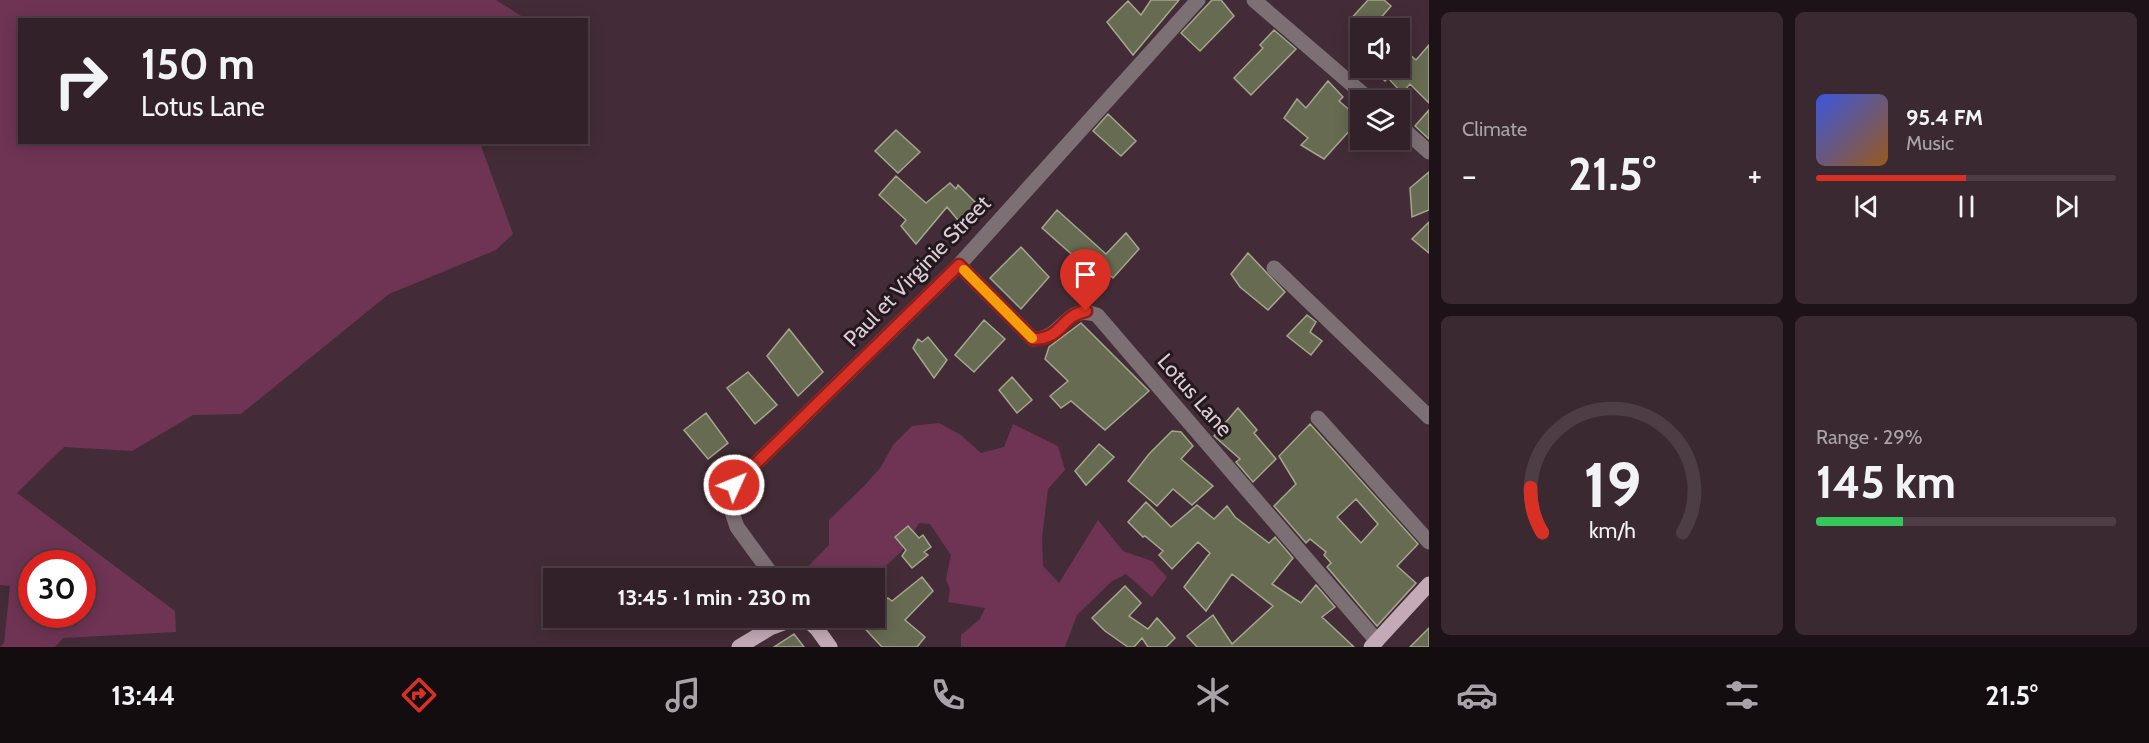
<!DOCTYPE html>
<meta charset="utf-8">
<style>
body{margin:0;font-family:Cabin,sans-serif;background:#3a2931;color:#f1f3f6;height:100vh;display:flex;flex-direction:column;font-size:22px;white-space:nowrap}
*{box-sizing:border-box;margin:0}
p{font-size:20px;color:#a8a3a8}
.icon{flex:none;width:33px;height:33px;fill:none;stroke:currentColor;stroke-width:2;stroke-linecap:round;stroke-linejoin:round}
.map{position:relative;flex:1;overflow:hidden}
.details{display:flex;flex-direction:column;gap:12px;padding:12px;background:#1c1217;width:720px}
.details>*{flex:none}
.guide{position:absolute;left:18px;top:18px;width:570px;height:126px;border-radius:0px;box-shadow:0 3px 15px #0003,0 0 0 2px #4d3e46;background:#322129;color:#f1f3f6;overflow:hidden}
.controls{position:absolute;left:1350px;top:18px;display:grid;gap:12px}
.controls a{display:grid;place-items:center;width:60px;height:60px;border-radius:0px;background:#322129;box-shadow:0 3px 15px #0003,0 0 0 2px #4d3e46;font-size:30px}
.speed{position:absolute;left:18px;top:550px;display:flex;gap:12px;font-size:30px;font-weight:700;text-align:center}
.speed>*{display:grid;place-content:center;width:78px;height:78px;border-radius:50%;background:#322129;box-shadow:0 3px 15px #0003,0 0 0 2px #4d3e46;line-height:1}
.speed .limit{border:9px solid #d22;background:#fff;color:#111}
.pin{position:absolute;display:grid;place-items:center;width:51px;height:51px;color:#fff;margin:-62px -26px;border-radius:50% 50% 50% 0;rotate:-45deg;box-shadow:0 0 6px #0007}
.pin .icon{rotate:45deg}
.me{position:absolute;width:66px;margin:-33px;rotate:46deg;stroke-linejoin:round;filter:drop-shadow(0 0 4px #0008)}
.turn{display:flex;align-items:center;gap:21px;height:126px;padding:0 24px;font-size:27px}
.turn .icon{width:78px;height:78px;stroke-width:2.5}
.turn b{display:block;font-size:42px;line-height:51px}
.big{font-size:45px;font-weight:700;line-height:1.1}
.details .widget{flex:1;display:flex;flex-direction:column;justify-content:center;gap:9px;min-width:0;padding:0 21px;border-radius:9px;background:#3a2931}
.details .dial{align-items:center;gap:0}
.dial svg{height:156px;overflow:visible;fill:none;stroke:#4d3e46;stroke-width:7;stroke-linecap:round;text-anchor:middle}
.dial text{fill:#f1f3f6;stroke:none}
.song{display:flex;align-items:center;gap:18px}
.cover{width:72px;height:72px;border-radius:9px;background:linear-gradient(135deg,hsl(230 70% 55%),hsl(30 70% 35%))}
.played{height:6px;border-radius:3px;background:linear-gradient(90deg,#d93025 50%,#4d3e46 50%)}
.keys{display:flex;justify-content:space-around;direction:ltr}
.heat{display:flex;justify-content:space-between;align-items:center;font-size:33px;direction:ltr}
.charge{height:9px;border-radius:4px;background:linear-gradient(90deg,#34c759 29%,#4d3e46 0)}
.details .tiles{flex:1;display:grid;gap:12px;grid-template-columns:repeat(2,1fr)}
.trip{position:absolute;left:543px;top:568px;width:342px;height:60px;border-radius:0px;background:#322129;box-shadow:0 3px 15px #0003,0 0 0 2px #4d3e46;font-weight:700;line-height:60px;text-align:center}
.menu{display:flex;height:96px;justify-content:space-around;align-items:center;background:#140d10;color:#a8a3a8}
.menu .icon{width:42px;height:42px}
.menu .selected{color:#d93025}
.menu b{font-size:27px;color:#f1f3f6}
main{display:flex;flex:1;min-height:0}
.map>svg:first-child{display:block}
.green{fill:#6f3454;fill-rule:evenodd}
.building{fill:#676b52;stroke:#a2a78c;stroke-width:1.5;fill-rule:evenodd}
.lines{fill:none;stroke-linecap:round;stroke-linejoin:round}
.minor{stroke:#7c7075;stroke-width:15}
.major{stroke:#c3aab6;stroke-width:15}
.route-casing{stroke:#8d1f18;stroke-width:15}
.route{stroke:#d93025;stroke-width:10}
.slow{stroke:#f59e0b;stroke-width:10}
.labels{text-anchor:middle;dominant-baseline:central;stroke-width:6;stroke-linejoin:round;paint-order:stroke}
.street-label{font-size:22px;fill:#dccdd4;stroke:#23181d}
</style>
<main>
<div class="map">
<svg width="1429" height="647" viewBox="0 0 1429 647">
<rect width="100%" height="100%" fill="#432c37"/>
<path class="green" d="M 0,0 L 496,0 L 526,19 L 20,20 L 20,142 L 480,143 L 513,234 L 496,250 L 389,294 L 241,414 L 193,415 L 132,451 L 64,447 L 17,493 L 175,611 L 176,632 L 63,638 L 55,647 L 0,647 L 4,643 L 10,586 L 0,585 ZM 32,564 L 82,564 L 82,615 L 32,615 Z
M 939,423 L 961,435 L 981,453 L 1004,447 L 1013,424 L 1058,446 L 1065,470 L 1048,489 L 1042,538 L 1043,566 L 1059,583 L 1098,520 L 1123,551 L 1152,561 L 1167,577 L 1152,597 L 1126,574 L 1112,581 L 1077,615 L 1065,647 L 961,647 L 961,635 L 980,619 L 985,608 L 948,602 L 950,590 L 946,579 L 951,555 L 930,524 L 919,523 L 901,552 L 871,579 L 796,579 L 829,545 L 829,520 L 864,486 L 881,467 L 893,445 L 912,426 Z"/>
<path class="building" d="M 1151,0 L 1179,0 L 1133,55 L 1107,22 L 1128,1 L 1141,15 Z
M 1212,0 L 1221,0 L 1234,16 L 1200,51 L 1181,33 Z
M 1368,0 L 1384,0 L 1391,6 L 1372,28 L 1358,28 L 1349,21 Z
M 1274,30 L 1296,49 L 1251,95 L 1234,78 L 1263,48 L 1260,45 Z
M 1429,45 L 1429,103 L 1410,84 L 1402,93 L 1388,78 L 1385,81 L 1371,68 L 1400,68 L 1400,46 L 1416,60 Z
M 1328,81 L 1343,97 L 1339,101 L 1360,119 L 1324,159 L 1301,145 L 1308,138 L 1284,118 L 1297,99 L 1306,108 Z
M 1429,110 L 1429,139 L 1415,126 Z
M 1108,114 L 1136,141 L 1121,156 L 1093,131 Z
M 896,130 L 920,152 L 898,173 L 875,151 Z
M 1429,172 L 1429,210 L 1412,217 L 1410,188 Z
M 896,176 L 926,203 L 950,183 L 956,189 L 958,185 L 980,207 L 963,226 L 947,207 L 916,244 L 901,226 L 906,220 L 879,195 Z
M 1057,210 L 1106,254 L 1126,233 L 1139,249 L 1113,278 L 1083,252 L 1077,259 L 1042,228 Z
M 1429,222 L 1429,253 L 1412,239 Z
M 1021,247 L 1049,277 L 1021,309 L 990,278 Z
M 1248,253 L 1285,292 L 1268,310 L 1240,287 L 1231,274 Z
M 1307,315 L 1316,322 L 1310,332 L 1322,341 L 1311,355 L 1287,336 Z
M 984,320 L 1005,339 L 974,372 L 955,355 Z
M 1081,323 L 1149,391 L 1105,430 L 1071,401 L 1061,408 L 1050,396 L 1068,381 L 1045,359 L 1049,347 Z
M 789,329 L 823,372 L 798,396 L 767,356 Z
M 928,337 L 947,360 L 934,378 L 913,348 L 918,339 L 922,342 Z
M 748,372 L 777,405 L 755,424 L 727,388 Z
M 1012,377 L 1032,400 L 1017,413 L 999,390 Z
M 1238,408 L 1257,430 L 1254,433 L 1276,459 L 1253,482 L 1236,462 L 1240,459 L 1214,436 Z
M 706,413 L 728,443 L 708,459 L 684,430 Z
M 1310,424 L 1418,544 L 1397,566 L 1416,583 L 1377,626 L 1327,567 L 1331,563 L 1324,555 L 1326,552 L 1310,539 L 1306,543 L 1274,506 L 1296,484 L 1279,456 ZM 1356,499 L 1378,524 L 1361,543 L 1337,517 Z
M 1172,431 L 1181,432 L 1193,446 L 1181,459 L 1213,486 L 1192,505 L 1173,489 L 1157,506 L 1128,481 L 1149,454 Z
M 1099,444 L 1114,457 L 1086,485 L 1075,471 Z
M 1146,502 L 1171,527 L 1197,505 L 1214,519 L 1227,506 L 1235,517 L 1269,543 L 1275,537 L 1293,558 L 1272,584 L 1301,603 L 1316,585 L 1335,607 L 1322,617 L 1354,647 L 1197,647 L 1187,636 L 1213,615 L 1232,644 L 1273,606 L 1232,574 L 1206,611 L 1184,587 L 1210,553 L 1198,542 L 1172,569 L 1159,555 L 1163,551 L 1145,536 L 1143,537 L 1128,522 Z
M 908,526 L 919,538 L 923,535 L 931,547 L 924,552 L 928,555 L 912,568 L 902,556 L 906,550 L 895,537 Z
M 922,577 L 933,591 L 905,620 L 925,637 L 917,647 L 882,647 L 855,618 L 874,618 L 874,610 L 888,598 L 892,601 Z
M 1125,586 L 1141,603 L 1129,616 L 1148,629 L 1157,618 L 1175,638 L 1166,647 L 1148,647 L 1142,638 L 1134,647 L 1128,647 L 1105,631 L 1092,618 Z
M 1429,628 L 1429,647 L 1410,647 Z
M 794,634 L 804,647 L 774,647 Z"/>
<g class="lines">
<path class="minor" d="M 1254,0 L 1370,100
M 1400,126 L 1429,152
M 959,265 L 1033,339 C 1066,339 1063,303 1097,315 L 1377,641
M 1274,268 L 1429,417
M 1318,418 L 1429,542
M 775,579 L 737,527 L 728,500 L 734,485 L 959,265 L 1198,0"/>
<path class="major" d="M 805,618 L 817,629 L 830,647
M 739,647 L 770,628 L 797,618
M 1371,647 L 1429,584"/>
</g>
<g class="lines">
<g class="route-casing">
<path id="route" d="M 734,485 L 959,265 L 1033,339 C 1063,339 1060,316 1086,311"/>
</g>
<use href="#route" class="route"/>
<path class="slow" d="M 964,270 L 1032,338"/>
</g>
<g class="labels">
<g class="street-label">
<text transform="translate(917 271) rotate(-46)">Paul et Virginie Street</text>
<text transform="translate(1195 395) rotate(49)">Lotus Lane</text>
</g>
</g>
</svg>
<div class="controls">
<a><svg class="icon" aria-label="sound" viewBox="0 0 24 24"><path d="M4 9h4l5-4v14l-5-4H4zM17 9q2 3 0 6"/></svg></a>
<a><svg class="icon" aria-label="layers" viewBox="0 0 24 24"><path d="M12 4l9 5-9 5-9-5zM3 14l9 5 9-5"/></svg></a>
</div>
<div class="speed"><div class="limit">30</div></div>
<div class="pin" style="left:1086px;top:311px;background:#d93025"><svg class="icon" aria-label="arrive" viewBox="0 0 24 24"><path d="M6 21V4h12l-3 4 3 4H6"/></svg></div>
<svg class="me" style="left:734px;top:485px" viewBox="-20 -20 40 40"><circle r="17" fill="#d93025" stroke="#fff" stroke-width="3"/><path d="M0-11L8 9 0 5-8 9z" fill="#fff"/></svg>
<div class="trip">13:45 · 1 min · 230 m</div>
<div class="guide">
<div class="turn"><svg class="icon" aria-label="right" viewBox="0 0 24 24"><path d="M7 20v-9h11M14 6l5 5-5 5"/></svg><div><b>150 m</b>Lotus Lane</div></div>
</div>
</div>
<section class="details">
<div class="tiles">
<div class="widget"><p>Climate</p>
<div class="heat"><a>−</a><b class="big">21.5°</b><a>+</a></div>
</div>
<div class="widget">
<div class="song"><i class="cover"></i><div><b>95.4 FM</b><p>Music</p></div></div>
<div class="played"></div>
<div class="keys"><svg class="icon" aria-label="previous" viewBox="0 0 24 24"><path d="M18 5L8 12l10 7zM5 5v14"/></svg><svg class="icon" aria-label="pause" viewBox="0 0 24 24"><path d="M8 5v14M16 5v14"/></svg><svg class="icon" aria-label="next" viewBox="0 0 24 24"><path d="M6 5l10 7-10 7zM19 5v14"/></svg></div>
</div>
<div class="widget dial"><svg viewBox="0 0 100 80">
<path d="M14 69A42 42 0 1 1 86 69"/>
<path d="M14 69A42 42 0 0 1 8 46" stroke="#d93025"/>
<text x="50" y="56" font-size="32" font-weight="700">19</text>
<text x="50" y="72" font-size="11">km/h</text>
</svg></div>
<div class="widget"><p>Range · 29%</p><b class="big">145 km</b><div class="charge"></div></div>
</div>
</section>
</main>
<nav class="menu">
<b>13:44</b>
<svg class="icon selected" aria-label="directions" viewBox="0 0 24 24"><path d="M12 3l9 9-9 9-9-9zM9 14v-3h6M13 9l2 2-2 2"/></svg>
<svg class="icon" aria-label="music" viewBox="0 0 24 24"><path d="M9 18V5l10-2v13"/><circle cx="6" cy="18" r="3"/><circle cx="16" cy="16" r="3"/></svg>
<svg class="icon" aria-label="phone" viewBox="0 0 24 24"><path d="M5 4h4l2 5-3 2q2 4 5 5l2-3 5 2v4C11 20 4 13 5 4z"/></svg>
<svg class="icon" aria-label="climate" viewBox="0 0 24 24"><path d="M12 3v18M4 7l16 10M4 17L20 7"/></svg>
<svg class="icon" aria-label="car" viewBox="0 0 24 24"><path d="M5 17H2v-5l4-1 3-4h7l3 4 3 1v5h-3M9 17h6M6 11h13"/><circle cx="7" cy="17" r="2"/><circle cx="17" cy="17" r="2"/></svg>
<svg class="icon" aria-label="filters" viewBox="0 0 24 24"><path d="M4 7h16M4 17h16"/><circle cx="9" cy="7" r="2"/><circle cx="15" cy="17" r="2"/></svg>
<b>21.5°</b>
</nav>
